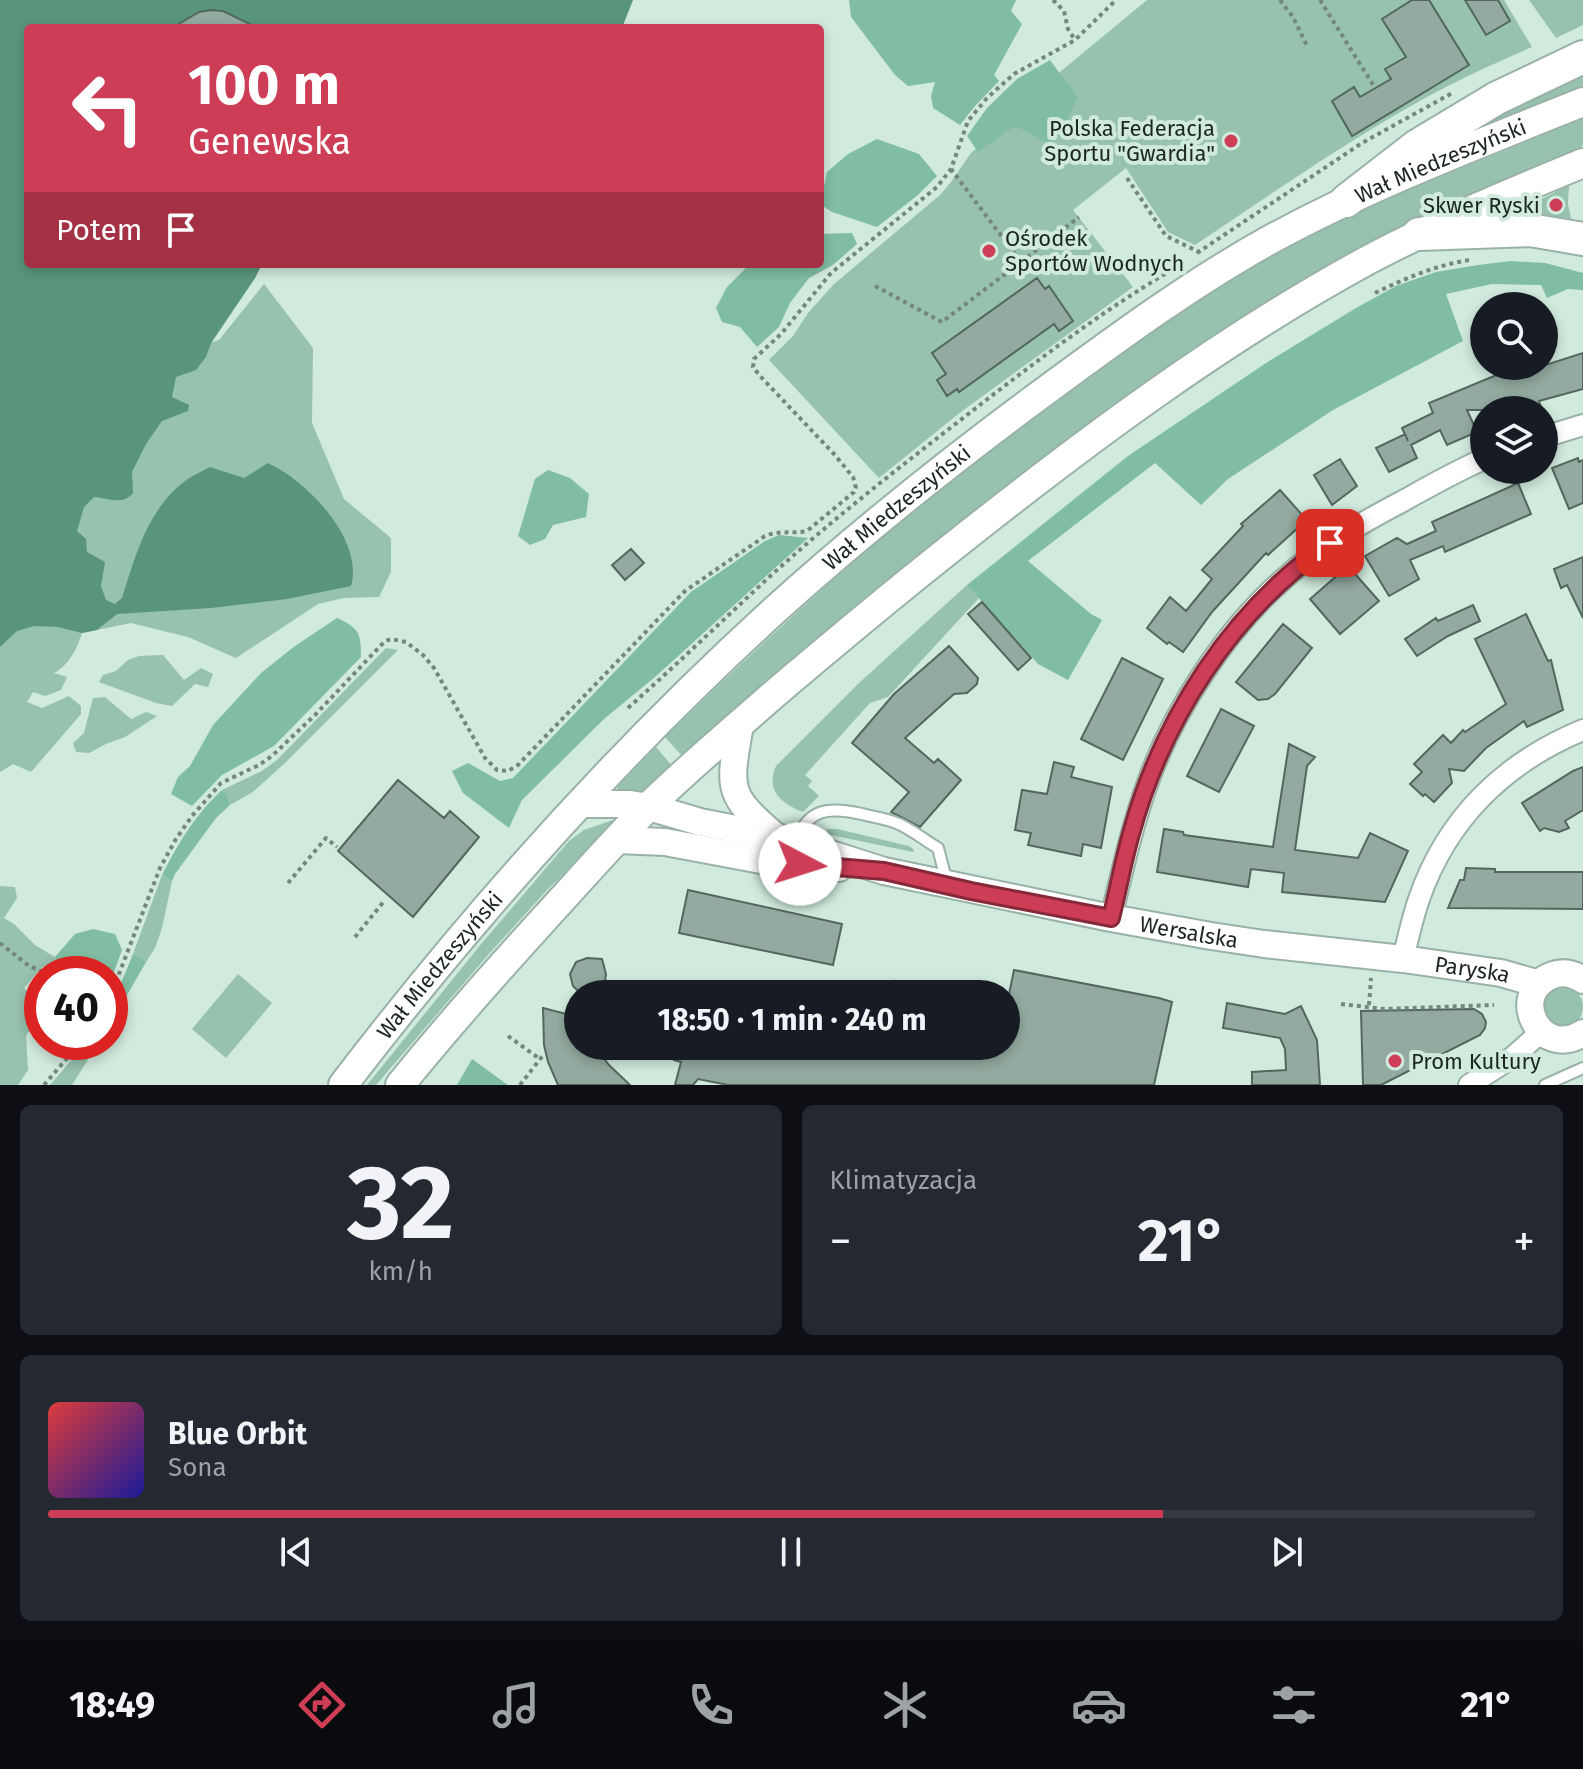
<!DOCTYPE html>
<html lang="pl">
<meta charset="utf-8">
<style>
body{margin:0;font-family:"Fira Sans",sans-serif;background:#242831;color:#f1f3f6;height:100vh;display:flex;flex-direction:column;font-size:30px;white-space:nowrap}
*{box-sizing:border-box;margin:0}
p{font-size:26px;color:#9ea1a6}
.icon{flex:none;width:44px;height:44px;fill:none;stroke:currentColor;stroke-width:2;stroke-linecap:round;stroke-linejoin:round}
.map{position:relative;height:1085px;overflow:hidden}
.drawer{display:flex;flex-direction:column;gap:20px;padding:20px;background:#0d0f14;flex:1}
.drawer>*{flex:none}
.top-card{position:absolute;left:24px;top:24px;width:800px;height:244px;border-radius:8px;box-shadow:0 4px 12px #0003;background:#cd3d56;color:#fff;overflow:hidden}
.tools{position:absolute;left:1470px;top:292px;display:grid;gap:16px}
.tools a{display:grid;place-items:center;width:88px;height:88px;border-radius:50%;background:#171b24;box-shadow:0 4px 12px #0003;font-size:40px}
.speed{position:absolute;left:24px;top:956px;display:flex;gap:16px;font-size:40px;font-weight:700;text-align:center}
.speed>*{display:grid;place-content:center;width:104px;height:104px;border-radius:50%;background:#171b24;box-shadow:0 4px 12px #0003;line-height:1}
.speed .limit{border:12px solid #d22;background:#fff;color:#111}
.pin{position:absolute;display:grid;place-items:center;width:68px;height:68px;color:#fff;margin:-34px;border-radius:16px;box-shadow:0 4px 12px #0006}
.me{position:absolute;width:88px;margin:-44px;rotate:95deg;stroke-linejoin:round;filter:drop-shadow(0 0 6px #0008)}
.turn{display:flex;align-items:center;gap:28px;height:168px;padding:0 32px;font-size:36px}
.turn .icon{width:104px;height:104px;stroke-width:2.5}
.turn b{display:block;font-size:56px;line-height:68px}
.then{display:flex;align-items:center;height:76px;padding:0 32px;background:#0003;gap:16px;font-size:30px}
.big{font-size:60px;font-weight:700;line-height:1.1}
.drawer .tile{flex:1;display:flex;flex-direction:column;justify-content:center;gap:12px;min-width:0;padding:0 28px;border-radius:12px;background:#242831}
.drawer .dial{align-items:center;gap:0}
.dial b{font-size:104px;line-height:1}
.song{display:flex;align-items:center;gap:24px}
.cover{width:96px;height:96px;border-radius:12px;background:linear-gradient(135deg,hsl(0 70% 55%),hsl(240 70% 35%))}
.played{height:8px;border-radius:4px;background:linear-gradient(90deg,#cd3d56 75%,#363941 75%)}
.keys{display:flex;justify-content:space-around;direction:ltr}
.heat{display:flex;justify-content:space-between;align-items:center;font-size:44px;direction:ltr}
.drawer .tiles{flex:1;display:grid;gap:20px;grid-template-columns:1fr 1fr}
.tile:last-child{grid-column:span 2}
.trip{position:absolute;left:564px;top:980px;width:456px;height:80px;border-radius:40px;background:#171b24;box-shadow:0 4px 12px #0003;font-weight:700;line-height:80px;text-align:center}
.tabs{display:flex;height:128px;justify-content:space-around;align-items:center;background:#090b0e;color:#9ea1a6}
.tabs .icon{width:56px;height:56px}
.tabs .current{color:#cd3d56}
.tabs b{font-size:36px;color:#f1f3f6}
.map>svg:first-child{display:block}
.green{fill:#96c2ae}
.forest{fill:#81bda2}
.water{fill:#59957b}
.building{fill:#92aa9f;stroke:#52685e;stroke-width:2}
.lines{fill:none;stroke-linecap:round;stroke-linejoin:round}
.service-casing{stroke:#99b1a6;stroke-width:14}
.minor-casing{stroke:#99b1a6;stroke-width:24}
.tertiary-casing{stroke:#99b1a6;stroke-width:30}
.secondary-casing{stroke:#99b1a6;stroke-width:32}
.primary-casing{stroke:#99b1a6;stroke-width:36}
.path{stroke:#74867d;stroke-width:4;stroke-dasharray:4 4;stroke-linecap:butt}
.service{stroke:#fff;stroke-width:10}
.minor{stroke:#fff;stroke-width:20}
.tertiary{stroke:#fff;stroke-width:26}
.secondary{stroke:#fff;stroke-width:28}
.primary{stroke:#fff;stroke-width:32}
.route-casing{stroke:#852838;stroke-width:20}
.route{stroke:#cd3d56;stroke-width:14}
.poi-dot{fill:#cd3d56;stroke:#d0eadd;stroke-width:3}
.labels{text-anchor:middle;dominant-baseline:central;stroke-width:8;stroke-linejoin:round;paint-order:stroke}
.poi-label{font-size:22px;fill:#1d2722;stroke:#d0eadd;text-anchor:end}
.street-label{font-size:22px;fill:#1d2722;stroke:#d0eadd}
</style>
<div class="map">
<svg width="1583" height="1085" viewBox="0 0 1583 1085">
<rect width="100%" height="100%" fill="#d0eadd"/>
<path class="green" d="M 1147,0 L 1504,0 L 1532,47 C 1496,63 1461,78 1427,97 C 1347,141 1271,194 1195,245 L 1168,232 L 1126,168 L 1073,210 L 1133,287 L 962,411 L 879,478 L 769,360 L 793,336 L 808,313 L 834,284 L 940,195 L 951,182 L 971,153 L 1060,72 Z
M 1529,0 L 1583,0 L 1583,25 L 1556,38 Z
M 1583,67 L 1583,86 L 1451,139 Z
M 1583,119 L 1583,144 L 1580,149 L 1458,200 L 1366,244 L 1238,321 L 1071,438 L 901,569 L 796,658 L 683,757 L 665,737 C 750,654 837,573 929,498 C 977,459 1028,422 1079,386 C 1140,341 1202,295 1269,258 C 1369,202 1477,162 1583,119 Z
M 1569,185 L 1568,204 L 1572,223 L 1511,215 Z
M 248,264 L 262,264 L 255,278 L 212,342 L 219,340 L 264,284 L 313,348 L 312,423 L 344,499 L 391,538 L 391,572 L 379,597 L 344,598 L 318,604 L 236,658 L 188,637 L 131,623 L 82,633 C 77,649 69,665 54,673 L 67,677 L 61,690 L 45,696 L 33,692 L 27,702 L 42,708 L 69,696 L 81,706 L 81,714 L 31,772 L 13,764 L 0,772 L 0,546 L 113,453 Z
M 967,585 L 979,598 L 888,697 L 870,703 L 805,775 L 812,781 L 808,786 L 819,796 L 803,812 C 782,804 765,791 776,766 L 859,683 Z
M 386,648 L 398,650 L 286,762 L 253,792 L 230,805 L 227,794 L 222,790 L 262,771 L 277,760 Z
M 163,655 L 184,680 L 201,668 L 213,674 L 208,687 L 195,684 L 172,706 L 156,703 L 99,682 L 103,675 L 116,671 L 128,660 L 139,656 Z
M 105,697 L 131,719 L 146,712 L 157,716 L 125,737 L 106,744 L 89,753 L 76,752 L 73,743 L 84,733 L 93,698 Z
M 656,747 L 673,767 L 647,791 L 618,790 L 617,787 Z
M 613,820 L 614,822 L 607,831 L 547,890 L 488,955 L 376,1085 L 367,1085 L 482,943 L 569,841 L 584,830 Z
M 827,829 L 837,829 L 909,846 L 914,850 L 913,852 L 826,834 Z
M 162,875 L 172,881 L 162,928 L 155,948 L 146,962 L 142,958 L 133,954 Z
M 0,886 L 15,887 L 17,898 L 4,918 L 14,924 L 35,945 L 55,957 L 57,967 L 42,967 L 24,988 L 37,999 L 38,1016 L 26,1036 L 28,1070 L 18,1085 L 0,1085 Z
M 238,974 L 272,1003 L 226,1058 L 192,1029 Z
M1543 1007a20 20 0 1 1 40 0a20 20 0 1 1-40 0Z
M 87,1042 L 99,1042 L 72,1085 L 50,1085 Z"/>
<path class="forest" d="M 849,0 L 1016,0 L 1011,11 L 1022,24 L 994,75 L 999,81 L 975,106 L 960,125 L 933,108 L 931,96 L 935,82 L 908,86 L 895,75 L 851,17 Z
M 1050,60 L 1078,98 C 1069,109 1065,146 1043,141 C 1038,139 1036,137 1032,134 C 1026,130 1020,128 1013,127 L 978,152 L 967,136 L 987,108 L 1017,79 Z
M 877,139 L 919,154 L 937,176 L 918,195 L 877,227 L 832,212 L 820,204 L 827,172 L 848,154 Z
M 852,233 L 857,244 L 833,265 L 809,278 L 790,303 L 779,327 L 757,347 L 740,327 L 722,322 L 716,308 L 727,287 L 750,264 L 820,264 L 820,234 Z
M 1511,261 L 1545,263 L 1583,273 L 1583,290 L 1568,289 L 1547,298 L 1541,285 L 1492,284 L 1446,294 L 1463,341 L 1333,410 L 1228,479 L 1201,505 L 1155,463 L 1028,561 L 1091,614 L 1102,620 L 1068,680 L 1038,664 L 967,585 L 1128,456 L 1266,363 L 1356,308 L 1396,286 L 1436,272 L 1478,265 Z
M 548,470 L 570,478 L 589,494 L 586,517 L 553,525 L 545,539 L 530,545 L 518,536 L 535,479 Z
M 779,535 L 808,538 L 655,677 L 604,719 L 522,800 L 509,828 L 463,793 L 452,771 L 468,763 L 500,781 L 513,778 L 691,592 L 765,541 Z
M 337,618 C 359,628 361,633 361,657 L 274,746 L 222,775 L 192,806 L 171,794 L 178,777 L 190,766 L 213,725 L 261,673 L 295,646 Z
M 222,790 L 227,794 L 230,805 L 216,818 L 175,874 L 172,881 L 162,875 C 179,842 195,815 222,790 Z
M 93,929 L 115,934 L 122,950 L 110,983 L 110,974 L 59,974 L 55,957 L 75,934 Z
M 133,954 L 142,958 L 146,962 L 126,997 L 117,993 Z
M 472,1059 L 508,1085 L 457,1085 Z"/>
<path class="water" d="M 0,0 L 633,0 L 622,28 L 28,28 L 28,264 L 262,264 L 255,278 L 211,343 L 206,357 L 196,370 L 176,377 L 172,397 L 189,405 L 188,411 L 162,421 L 146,444 L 132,472 L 133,493 C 122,506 109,498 94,497 L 84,507 L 77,531 L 86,539 L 87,552 L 105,562 L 101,586 L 106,600 L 115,604 L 122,598 C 136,554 148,507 188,479 C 195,474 203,471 210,467 L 244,478 L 268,463 C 277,468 287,473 295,480 C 324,502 362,547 351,586 L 287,599 L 211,608 L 117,614 L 97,630 L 82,633 L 58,627 L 34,626 L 17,631 L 0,647 Z"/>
<path class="building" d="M 1412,0 L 1429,0 L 1469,65 L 1352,136 L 1332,101 L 1354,87 L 1360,97 L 1391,79 L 1385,69 L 1406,57 L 1382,19 Z
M 1465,0 L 1498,0 L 1510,21 L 1486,35 Z
M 211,10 L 223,11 L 258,28 L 172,28 L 199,12 Z
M 1037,278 L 1045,289 L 1049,286 L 1073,321 L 1059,331 L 1054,324 L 959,392 L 957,389 L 947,396 L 937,380 L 946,374 L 932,353 Z
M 1583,353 L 1583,389 L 1539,401 L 1541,407 L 1533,410 L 1467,410 L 1477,432 L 1447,445 L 1440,430 L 1411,445 L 1417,458 L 1389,472 L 1376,448 L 1405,434 L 1408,441 L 1402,428 L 1433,413 L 1429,403 L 1518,366 L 1532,366 L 1533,369 Z
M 1578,458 L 1579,462 L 1583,460 L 1583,503 L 1569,509 L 1552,468 Z
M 1340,459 L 1357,486 L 1332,505 L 1314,475 Z
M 1518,483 L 1531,514 L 1445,552 L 1443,546 L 1410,560 L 1419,579 L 1389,596 L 1365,556 L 1397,538 L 1407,544 L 1436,531 L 1432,522 Z
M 1280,490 L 1304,517 L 1298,523 L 1301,525 L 1268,555 L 1266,553 L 1212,612 L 1183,652 L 1169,642 L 1167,644 L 1147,628 L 1170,597 L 1186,611 L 1212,579 L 1202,570 L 1243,526 L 1241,524 Z
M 631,549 L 644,563 L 625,580 L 612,565 Z
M 1583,557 L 1583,618 L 1567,585 L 1561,588 L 1554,569 Z
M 1348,566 L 1379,601 L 1340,634 L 1310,599 Z
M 982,602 L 1031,658 L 1018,670 L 968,614 Z
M 1473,605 L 1480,621 L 1448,636 L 1417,656 L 1405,639 L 1436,618 L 1438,621 Z
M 1526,614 L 1548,661 L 1551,660 L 1563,710 L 1527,727 L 1524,721 L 1486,748 L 1464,771 L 1449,769 L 1452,783 L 1434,802 L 1425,794 L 1423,796 L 1410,784 L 1422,772 L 1414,764 L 1443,735 L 1451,743 L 1463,730 L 1465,732 L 1506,704 L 1475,639 Z
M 1283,624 L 1312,648 L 1275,694 L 1268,699 L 1258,700 L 1236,682 Z
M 949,646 L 978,678 L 977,684 L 967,693 L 954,694 L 905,738 L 934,763 L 938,759 L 961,780 L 920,827 L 891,812 L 909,792 L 852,743 L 894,694 Z
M 1122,658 L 1163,679 L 1123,760 L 1081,739 Z
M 1221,709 L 1254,726 L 1219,792 L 1187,776 Z
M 1289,744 L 1315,757 L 1307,766 L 1295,850 L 1358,858 L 1370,833 L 1408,851 L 1385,902 L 1282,892 L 1284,873 L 1251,869 L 1248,887 L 1157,872 L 1164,829 L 1183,832 L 1184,835 L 1273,847 Z
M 1054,762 L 1074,767 L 1071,777 L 1112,787 L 1101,848 L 1083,844 L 1081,856 L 1028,845 L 1031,833 L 1015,830 L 1022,790 L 1047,794 Z
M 1583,767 L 1583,810 L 1565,821 L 1569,828 L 1559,832 L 1544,828 L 1540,831 L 1522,803 L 1573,771 Z
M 398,780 L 444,818 L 450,811 L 479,837 L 413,917 L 338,851 Z
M 1466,868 L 1495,869 L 1495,872 L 1583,872 L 1583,909 L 1448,908 L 1460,880 L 1464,880 Z
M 688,890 L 842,924 L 833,965 L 679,933 Z
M 587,958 L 602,959 L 606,974 L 605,981 L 597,991 L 581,994 L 573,986 L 570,974 L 576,962 Z
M 1014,970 L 1159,998 L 1172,1002 L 1154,1085 L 728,1085 L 698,1079 L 693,1085 L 675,1085 L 681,1062 L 674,1060 L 677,1046 L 1006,1046 L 1006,1009 Z
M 1227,1003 L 1285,1014 L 1301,1006 L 1317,1040 L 1320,1085 L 1252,1085 L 1252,1072 L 1286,1070 L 1285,1049 L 1280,1038 L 1223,1028 Z
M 543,1008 L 578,1017 L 578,1046 L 594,1046 L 609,1065 L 630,1085 L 558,1085 L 548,1062 L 544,1045 Z
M 1474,1009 L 1482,1014 L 1486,1022 L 1485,1028 L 1480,1035 L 1381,1085 L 1363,1085 L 1361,1011 Z"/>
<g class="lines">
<g class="service-casing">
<path id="service" d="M 796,842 C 808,807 830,807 862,814 C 872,817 884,818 894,822 C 909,827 924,840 938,848 L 947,883
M 1545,1085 L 1583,1068"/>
</g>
<g class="minor-casing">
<path id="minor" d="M 1544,437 L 1583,425
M 1111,918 C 1122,872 1132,826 1148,782 C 1174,709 1227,628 1286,577 C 1321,546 1361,523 1403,501 C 1430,486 1456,471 1484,459
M 1403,959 C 1408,939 1412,919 1419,899 C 1447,818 1505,762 1583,730
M 1469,1085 L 1513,1057 L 1541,1032"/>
</g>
<g class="tertiary-casing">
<g id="tertiary">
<path d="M 740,724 C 730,786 724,793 774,835"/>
<path id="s1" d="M 580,804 L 630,804 L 649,807 L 700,822 L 777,837 L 884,871 L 1111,918 L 1211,936 L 1264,944 L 1403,959 L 1501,973 L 1539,984"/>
<path d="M 617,840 L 665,842 L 772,862 L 839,868"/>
<path d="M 1583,980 C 1574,974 1564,971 1553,975 C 1507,991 1538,1061 1583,1033"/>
</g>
</g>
<g class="secondary-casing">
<g id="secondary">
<path id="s2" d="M 343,1085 C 473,915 618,753 776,609 C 858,535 944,466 1033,400 C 1108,345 1184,288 1266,242 C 1368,186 1476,145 1583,102"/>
<path d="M 400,1085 C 446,1028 495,973 545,918 C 579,881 612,843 648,807 C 688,768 731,732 773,695 C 833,644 893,594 955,545 C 1086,441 1221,340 1368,260 C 1438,223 1510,193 1583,163"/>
</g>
</g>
<g class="primary-casing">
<path id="primary" d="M 1346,201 L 1417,146 L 1497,98 L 1583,57
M 1419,234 L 1530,230 L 1583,239"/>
</g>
<path class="path" d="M 1053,0 L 1064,11 L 1068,29 L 1075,40
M 1280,0 L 1293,17 L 1308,48
M 1320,0 L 1375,88
M 1127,178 L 1166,236 L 1199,252
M 1197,253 L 1362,143 L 1454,92
M 1021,262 L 1079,217
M 875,286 L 942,322 L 1021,262 L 951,169
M 1375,293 C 1406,278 1436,265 1470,260
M 628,708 C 675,666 720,623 766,580 C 827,524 892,473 958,422 C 1026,369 1096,315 1170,271
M 288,883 L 326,838 L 337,847
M 355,937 L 385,900
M 0,943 L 29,966 L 48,974
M 893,980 L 897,994
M 110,997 L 160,868 L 176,839 L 192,816 L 221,783 L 259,765 L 272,756 L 316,714 L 385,641 L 391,639 L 406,642 L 423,655 L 434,668 L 485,758 L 497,770 L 508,771 L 518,765 L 685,591 L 765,536 C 779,530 792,534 807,531 L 854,492 L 856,488 L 853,477 L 834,454 L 760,376 L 753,367 L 754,359 L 781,334 L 831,273 L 937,187 L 951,169 L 968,121 L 987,98 L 1014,74 L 1075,40 L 1116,0
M 1341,1004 L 1384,1009 L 1494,1005
M 1369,1005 L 1371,978
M 508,1036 L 540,1059
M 44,1085 L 81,1042
M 520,1085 L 544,1054"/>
<use href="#service" class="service"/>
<use href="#minor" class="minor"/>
<use href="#tertiary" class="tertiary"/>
<use href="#secondary" class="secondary"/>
<use href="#primary" class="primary"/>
</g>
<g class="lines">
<g class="route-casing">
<path id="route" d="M 800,864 L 884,871 L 971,891 L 1111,918 C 1118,890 1123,862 1131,834 C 1162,720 1231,611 1330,543"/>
</g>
<use href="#route" class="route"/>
</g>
<g class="poi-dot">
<circle cx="1231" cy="141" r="8"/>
<circle cx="1556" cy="205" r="8"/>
<circle cx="989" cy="251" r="8"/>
<circle cx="1395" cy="1061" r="8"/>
</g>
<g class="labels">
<g class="poi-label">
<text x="1215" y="128">Polska Federacja<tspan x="1215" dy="25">Sportu "Gwardia"</tspan></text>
<text x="1540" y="205">Skwer Ryski</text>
<text x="1005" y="238" text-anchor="start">Ośrodek<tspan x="1005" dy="25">Sportów Wodnych</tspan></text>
<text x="1411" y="1061" text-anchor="start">Prom Kultury</text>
</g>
<g class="street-label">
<text stroke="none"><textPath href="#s2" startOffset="1450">Wał Miedzeszyński</textPath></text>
<text stroke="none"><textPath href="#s2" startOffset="802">Wał Miedzeszyński</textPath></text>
<text stroke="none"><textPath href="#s1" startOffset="624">Wersalska</textPath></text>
<text stroke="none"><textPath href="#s2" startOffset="154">Wał Miedzeszyński</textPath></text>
<text stroke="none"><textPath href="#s1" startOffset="910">Paryska</textPath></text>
</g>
</g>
</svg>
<div class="tools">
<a><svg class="icon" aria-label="search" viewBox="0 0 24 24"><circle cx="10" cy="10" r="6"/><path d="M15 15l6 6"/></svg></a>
<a><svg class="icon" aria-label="layers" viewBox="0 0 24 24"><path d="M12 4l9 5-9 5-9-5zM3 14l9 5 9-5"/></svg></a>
</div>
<div class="speed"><div class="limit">40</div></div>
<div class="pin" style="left:1330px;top:543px;background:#d93025"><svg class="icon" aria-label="arrive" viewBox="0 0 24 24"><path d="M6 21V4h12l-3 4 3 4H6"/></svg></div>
<svg class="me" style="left:800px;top:864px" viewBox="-20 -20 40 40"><circle r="19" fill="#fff"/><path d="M0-13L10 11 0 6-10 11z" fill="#cd3d56"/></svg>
<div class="trip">18:50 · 1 min · 240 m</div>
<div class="top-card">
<div class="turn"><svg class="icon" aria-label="left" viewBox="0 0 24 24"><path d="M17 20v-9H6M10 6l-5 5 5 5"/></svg><div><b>100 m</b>Genewska</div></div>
<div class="then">Potem<svg class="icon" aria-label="arrive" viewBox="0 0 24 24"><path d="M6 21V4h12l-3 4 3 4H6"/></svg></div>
</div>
</div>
<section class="drawer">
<div class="tiles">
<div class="tile dial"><b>32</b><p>km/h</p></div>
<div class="tile"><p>Klimatyzacja</p>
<div class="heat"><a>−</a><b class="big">21°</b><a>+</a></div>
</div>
<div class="tile">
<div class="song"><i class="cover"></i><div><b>Blue Orbit</b><p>Sona</p></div></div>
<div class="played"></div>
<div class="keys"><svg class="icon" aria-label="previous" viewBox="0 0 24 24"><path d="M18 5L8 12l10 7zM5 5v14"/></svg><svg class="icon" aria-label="pause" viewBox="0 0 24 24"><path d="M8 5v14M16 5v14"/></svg><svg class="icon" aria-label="next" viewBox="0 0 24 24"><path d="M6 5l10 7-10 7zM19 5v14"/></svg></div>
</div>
</div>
</section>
<nav class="tabs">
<b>18:49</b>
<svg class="icon current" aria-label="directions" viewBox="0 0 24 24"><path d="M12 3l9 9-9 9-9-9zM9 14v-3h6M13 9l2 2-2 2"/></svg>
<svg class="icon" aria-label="music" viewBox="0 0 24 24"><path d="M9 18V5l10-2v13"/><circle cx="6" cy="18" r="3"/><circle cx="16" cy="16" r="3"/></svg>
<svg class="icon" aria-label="phone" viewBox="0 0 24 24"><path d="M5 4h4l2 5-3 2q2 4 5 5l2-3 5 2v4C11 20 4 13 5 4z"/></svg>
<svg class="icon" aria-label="climate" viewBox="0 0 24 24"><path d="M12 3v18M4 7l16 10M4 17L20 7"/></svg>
<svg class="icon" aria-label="car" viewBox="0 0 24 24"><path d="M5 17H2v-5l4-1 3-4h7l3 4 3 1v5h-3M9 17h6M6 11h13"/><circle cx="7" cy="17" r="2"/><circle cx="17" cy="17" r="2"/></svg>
<svg class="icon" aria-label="filters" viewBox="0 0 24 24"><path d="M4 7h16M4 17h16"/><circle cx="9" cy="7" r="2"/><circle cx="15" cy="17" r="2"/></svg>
<b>21°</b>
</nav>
